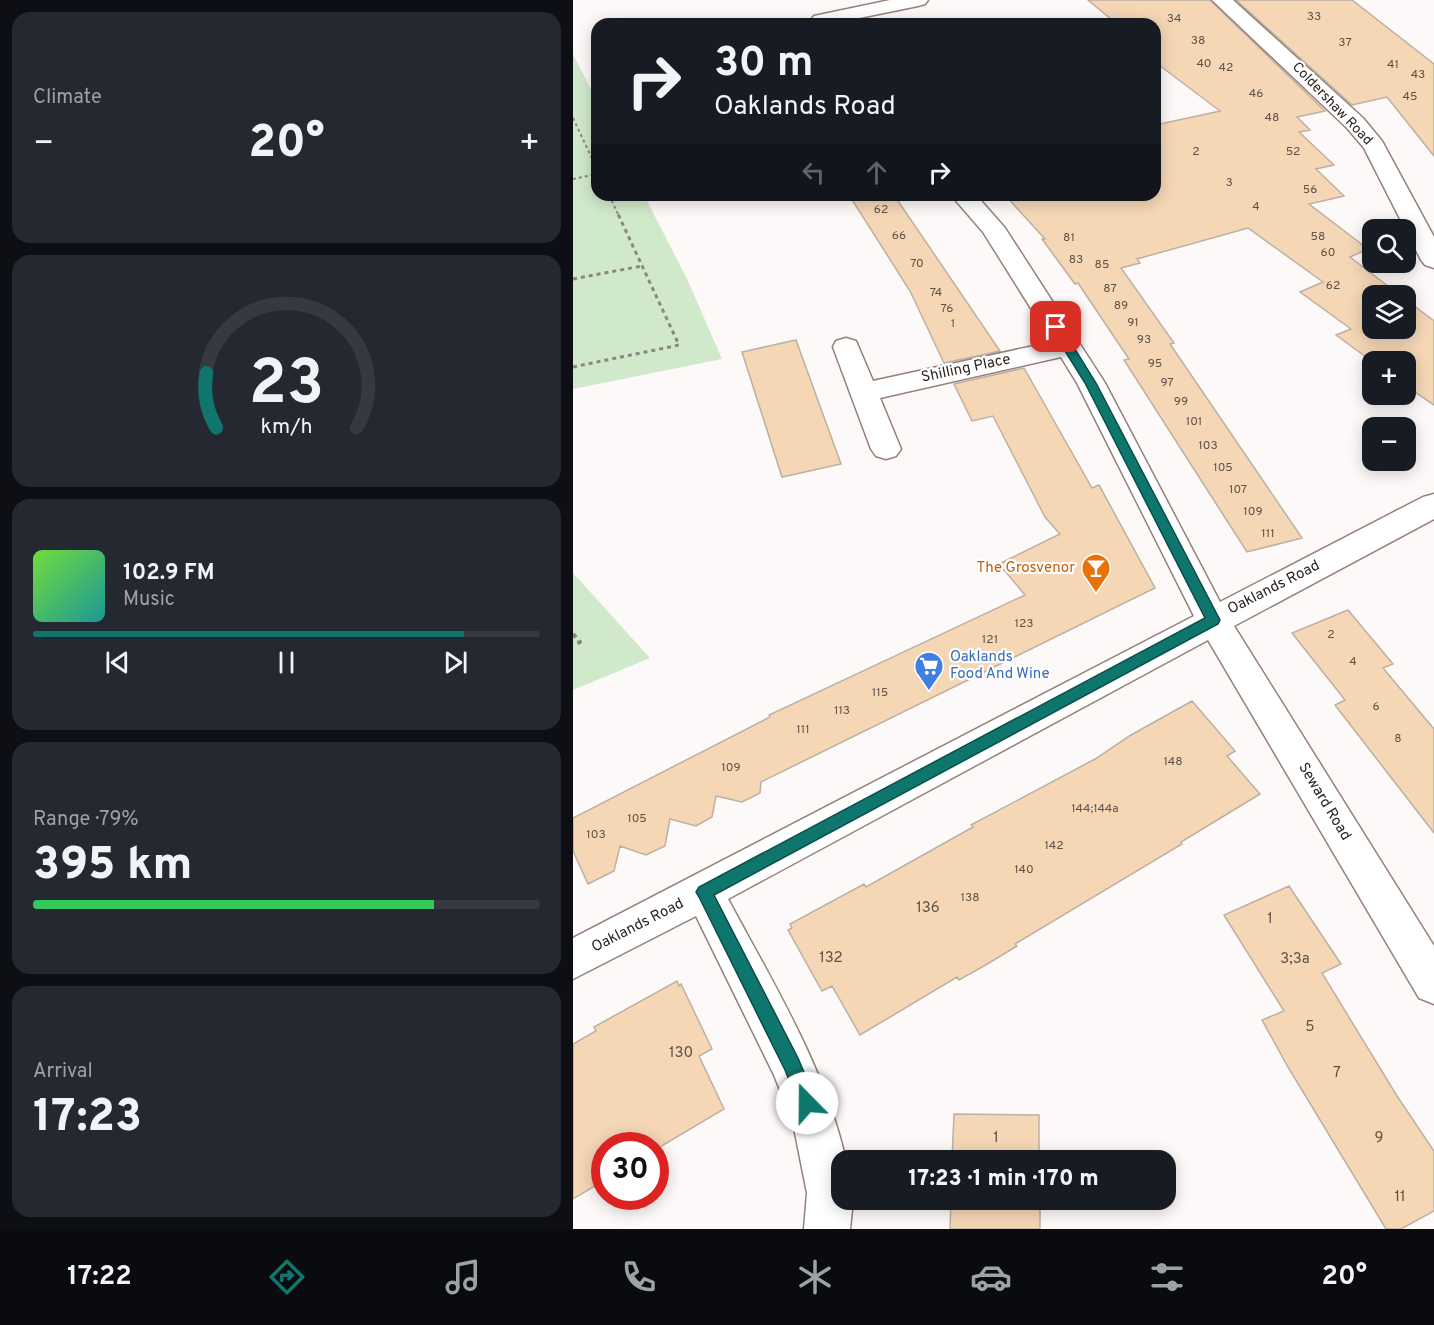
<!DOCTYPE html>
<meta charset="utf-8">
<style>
body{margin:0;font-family:Overpass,sans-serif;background:#242831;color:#f1f3f6;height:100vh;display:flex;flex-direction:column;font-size:22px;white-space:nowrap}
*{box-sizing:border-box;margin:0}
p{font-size:20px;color:#9ea1a6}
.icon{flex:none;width:33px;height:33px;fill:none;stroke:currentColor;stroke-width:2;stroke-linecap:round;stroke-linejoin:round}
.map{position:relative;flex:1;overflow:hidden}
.side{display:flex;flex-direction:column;gap:12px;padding:12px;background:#0d0f14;width:573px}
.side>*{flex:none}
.hud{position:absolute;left:18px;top:18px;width:570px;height:183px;border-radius:18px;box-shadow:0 3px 15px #0003;background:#171b24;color:#f1f3f6;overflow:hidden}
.tools{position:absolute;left:789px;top:219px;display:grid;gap:12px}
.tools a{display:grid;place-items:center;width:54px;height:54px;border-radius:12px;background:#171b24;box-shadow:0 3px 15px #0003;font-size:30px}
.speed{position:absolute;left:18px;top:1132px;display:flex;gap:12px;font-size:30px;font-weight:700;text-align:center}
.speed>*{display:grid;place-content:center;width:78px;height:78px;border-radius:50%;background:#171b24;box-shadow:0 3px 15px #0003;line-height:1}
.speed .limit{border:9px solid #d22;background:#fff;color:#111}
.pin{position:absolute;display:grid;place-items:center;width:51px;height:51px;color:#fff;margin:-26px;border-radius:12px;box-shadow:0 3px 9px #0006}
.me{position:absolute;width:66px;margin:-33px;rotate:338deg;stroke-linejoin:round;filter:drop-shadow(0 0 4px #0008)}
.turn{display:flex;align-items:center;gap:21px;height:126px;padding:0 24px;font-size:27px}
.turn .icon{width:78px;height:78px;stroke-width:2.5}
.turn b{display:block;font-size:42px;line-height:51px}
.lanes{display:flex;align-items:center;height:57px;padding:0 24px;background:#0003;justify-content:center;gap:30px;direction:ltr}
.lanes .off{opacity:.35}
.big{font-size:45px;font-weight:800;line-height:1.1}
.side .card{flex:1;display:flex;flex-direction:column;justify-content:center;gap:9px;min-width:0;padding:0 21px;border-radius:18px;background:#242831}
.side .dial{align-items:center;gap:0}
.dial svg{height:156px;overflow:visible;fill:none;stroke:#363941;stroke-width:7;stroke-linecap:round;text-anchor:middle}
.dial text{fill:#f1f3f6;stroke:none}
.song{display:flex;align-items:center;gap:18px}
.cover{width:72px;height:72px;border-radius:9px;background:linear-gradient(135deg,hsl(100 70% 55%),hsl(180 70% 35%))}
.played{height:6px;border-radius:3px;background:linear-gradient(90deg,#0f766e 85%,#363941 85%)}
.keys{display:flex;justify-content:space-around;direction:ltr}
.heat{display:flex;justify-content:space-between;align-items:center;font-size:33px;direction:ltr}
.charge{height:9px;border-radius:4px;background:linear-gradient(90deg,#34c759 79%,#363941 0)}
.trip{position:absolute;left:258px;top:1150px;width:345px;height:60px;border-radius:18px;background:#171b24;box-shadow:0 3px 15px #0003;font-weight:800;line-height:60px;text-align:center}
.dock{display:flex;height:96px;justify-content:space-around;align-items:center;background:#090b0e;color:#9ea1a6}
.dock .icon{width:42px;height:42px}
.dock .active{color:#0f766e}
.dock b{font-size:27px;color:#f1f3f6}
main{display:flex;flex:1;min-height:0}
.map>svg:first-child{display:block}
.green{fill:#d0e9cb}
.building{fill:#f5d7b6;stroke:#bcb0a2;stroke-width:1.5}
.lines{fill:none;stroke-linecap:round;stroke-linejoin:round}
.street-casing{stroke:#93827b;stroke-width:3}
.path-far2{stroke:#8b8583;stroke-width:2;stroke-dasharray:3 3;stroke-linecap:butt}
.path-far1{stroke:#8b8583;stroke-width:3;stroke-dasharray:4 4;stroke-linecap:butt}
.path{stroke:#8b8583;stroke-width:4;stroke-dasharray:4.5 4.5;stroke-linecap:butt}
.street{fill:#fff;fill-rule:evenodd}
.route{fill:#0f766e;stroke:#0a4d48;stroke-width:1.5}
.labels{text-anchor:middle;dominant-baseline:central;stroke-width:4.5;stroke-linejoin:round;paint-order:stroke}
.number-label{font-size:12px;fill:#5e5247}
.far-street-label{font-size:14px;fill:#2c2522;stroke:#fff}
.street-label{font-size:15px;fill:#2c2522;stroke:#fff}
.food-label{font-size:15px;fill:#c56008;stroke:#fff;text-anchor:end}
.shop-label{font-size:15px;fill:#366cbe;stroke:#fff;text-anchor:start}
.near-number-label{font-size:15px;fill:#5e5247}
</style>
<main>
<section class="side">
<div class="card"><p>Climate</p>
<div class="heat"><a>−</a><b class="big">20°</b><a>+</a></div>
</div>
<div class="card dial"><svg viewBox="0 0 100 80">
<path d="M14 69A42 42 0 1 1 86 69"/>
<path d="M14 69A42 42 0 0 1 9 41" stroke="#0f766e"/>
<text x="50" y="56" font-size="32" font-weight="700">23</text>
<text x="50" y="72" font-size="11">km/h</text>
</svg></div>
<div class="card">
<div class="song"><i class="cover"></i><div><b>102.9 FM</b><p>Music</p></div></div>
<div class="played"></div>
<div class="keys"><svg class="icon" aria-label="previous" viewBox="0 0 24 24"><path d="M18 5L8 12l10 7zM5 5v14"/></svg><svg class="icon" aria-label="pause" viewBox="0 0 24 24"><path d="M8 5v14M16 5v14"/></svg><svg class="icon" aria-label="next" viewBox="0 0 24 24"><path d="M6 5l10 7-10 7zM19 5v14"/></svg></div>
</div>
<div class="card"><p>Range · 79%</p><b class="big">395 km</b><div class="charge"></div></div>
<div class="card"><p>Arrival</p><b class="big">17:23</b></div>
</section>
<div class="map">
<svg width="861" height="1229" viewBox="0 0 861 1229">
<rect width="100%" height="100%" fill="#fdf9f8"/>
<path class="green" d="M 0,54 L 24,101 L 24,195 L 71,195 L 115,281 L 149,359 L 0,389 Z
M 0,573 L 77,658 L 0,690 Z"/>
<path class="building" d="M 515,0 L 637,0 L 752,111 L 724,117 L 737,130 L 726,132 L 761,165 L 743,169 L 771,196 L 736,204 L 795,249 L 777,257 L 828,296 L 800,296 L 800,328 L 832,328 L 832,299 L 861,321 L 861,405 L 832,385 L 832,362 L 800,362 L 763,335 L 778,329 L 727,292 L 750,282 L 675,228 L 564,259 L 567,263 L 548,268 L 601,343 L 597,344 L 729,538 L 674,552 L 551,360 L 556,359 L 505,283 L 502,284 L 469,239 L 472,239 L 432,195 L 582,195 L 582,125 L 647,111 L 582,62 L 582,24 L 544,24 Z
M 663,0 L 779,0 L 861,64 L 861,156 L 814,97 L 779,105 Z
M 276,195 L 321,195 L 427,351 L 371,363 L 337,291 Z
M 223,340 L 268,464 L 209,477 L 169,352 Z
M 451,368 L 519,488 L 526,485 L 582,588 L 188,782 L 187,793 L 169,802 L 143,796 L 139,817 L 123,826 L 97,819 L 92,846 L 73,855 L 47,846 L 41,871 L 15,884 L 0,851 L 0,818 L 197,717 L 196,715 L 452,595 L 426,564 L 487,534 L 472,517 L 420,416 L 399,421 L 381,384 Z
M 775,610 L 820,664 L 810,668 L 861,729 L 861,833 L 762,705 L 772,700 L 719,633 Z
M 619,701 L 662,751 L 654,756 L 687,794 L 608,842 L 609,844 L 442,944 L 444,946 L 416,963 L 386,980 L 384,977 L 287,1035 L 259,986 L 249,991 L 215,930 L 219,928 L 217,924 L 291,884 L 293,887 L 400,827 L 398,825 L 522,759 L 558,735 Z
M 716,886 L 768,964 L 749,973 L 824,1096 L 861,1151 L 861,1211 L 828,1229 L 813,1229 L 715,1067 L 689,1020 L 711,1011 L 651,915 Z
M 104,981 L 106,986 L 108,984 L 139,1049 L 126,1056 L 151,1109 L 82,1150 L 82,1146 L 32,1146 L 32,1180 L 0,1199 L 0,1044 L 23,1031 L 21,1027 Z
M 381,1114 L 466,1115 L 466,1161 L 379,1161 Z
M 378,1200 L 467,1200 L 467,1229 L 377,1229 Z"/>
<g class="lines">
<g class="street-casing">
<path id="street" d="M 317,0 L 355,0 L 352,4 L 345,6 L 257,24 L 241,24 L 238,20 L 241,16 Z
M 639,0 L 660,0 L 790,118 L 809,141 L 861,237 L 861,268 L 852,265 L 848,260 L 791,148 L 774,128 Z
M 378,195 L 403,195 L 432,228 L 532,383 L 647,602 L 850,497 L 861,494 L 861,519 L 661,626 L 861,946 L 861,1004 L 846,998 L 635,640 L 155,899 C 200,983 252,1067 273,1161 L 268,1161 L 268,1200 L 280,1200 L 277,1229 L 231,1229 L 234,1193 L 220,1123 L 201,1075 L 123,916 L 0,979 L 0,938 L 621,616 L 504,383 L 488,357 L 307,398 L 328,449 L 323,456 L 313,459 L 303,456 L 298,449 L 260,347 L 263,341 L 273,338 L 283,341 L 300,381 L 479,342 L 410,232 Z"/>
</g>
<path class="path-far2" d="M 0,118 L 24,169
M 0,179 L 24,174
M 36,195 L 45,214"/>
<path class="path-far1" d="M 0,279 L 69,266
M 0,367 L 106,345 L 44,212"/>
<path class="path" d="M 0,634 L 7,642 L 0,645"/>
<use href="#street" class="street"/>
</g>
<path class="route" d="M 483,324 L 487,325 L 523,383 L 647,620 L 645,624 L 141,895 L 225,1058 L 244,1103 L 241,1110 L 234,1113 L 228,1110 L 212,1070 L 126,897 L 123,892 L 126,887 L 632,618 L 512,383 L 477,327 Z"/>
<defs>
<g id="bar-pin" transform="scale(1.5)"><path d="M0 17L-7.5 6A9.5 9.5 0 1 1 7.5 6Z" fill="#e8710a" stroke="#fff"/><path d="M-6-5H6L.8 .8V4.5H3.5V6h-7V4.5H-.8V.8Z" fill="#fff"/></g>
<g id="supermarket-pin" transform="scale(1.5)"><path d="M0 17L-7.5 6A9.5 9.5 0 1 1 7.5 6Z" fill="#3f7fe0" stroke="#fff"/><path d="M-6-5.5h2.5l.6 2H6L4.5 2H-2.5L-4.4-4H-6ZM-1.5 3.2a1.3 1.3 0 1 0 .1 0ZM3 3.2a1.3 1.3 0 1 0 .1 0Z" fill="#fff"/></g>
</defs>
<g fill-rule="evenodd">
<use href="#bar-pin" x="523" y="568"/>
<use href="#supermarket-pin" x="356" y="666"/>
</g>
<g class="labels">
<g class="number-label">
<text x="741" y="17">33</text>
<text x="601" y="19">34</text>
<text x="625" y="41">38</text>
<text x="772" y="43">37</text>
<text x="631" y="64">40</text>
<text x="820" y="65">41</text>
<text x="653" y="68">42</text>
<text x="845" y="75">43</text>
<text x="683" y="94">46</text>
<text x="837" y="97">45</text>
<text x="699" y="118">48</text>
<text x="623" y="152">2</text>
<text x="720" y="152">52</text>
<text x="656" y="183">3</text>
<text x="737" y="190">56</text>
<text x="683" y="207">4</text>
<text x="308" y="210">62</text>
<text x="326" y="236">66</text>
<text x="745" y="237">58</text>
<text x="496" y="238">81</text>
<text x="755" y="253">60</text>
<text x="503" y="260">83</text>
<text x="344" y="264">70</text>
<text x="529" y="265">85</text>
<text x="760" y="286">62</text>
<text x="537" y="289">87</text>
<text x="363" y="293">74</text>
<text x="548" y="306">89</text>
<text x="374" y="309">76</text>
<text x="560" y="323">91</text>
<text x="380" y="324">1</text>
<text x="571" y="340">93</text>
<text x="582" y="364">95</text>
<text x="594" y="383">97</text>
<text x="608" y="402">99</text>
<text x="621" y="422">101</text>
<text x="635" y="446">103</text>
<text x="650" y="468">105</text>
<text x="665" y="490">107</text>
<text x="680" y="512">109</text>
<text x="695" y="534">111</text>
<text x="451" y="624">123</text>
<text x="758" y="635">2</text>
<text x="417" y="640">121</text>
<text x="780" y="662">4</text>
<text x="307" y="693">115</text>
<text x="803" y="707">6</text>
<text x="269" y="711">113</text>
<text x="230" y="730">111</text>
<text x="825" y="739">8</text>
<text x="600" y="762">148</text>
<text x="158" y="768">109</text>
<text x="522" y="809">144;144a</text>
<text x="64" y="819">105</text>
<text x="23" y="835">103</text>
<text x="481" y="846">142</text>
<text x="451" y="870">140</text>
<text x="397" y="898">138</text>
</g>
<g class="far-street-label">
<text transform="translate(759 104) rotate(46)">Coldershaw Road</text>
</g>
<g class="street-label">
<text transform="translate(393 369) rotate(-12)">Shilling Place</text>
<text transform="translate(701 588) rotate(-27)">Oaklands Road</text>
<text transform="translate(751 802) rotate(59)">Seward Road</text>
<text transform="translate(65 926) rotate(-27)">Oaklands Road</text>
</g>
<g class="food-label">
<text x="502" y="568">The Grosvenor</text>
</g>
<g class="shop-label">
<text x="377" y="657">Oaklands<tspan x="377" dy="17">Food And Wine</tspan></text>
</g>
<g class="near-number-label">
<text x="355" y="908">136</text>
<text x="697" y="919">1</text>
<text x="258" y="958">132</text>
<text x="722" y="959">3;3a</text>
<text x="737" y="1027">5</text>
<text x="108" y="1053">130</text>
<text x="764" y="1073">7</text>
<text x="423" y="1138">1</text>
<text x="806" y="1138">9</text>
<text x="827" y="1197">11</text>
</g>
</g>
</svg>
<div class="tools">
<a><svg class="icon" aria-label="search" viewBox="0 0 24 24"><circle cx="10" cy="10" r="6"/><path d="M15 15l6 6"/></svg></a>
<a><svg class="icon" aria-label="layers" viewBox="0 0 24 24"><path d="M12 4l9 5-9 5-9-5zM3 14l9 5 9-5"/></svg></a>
<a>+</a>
<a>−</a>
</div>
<div class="speed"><div class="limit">30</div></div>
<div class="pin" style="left:483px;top:327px;background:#d93025"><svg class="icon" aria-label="arrive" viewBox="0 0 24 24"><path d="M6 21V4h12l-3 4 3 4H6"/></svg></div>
<svg class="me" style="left:234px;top:1103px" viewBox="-20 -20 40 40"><circle r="19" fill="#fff"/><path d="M0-13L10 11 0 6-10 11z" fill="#0f766e"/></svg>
<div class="trip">17:23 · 1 min · 170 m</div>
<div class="hud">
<div class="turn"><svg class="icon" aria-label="right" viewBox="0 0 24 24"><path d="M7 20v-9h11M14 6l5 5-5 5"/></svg><div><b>30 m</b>Oaklands Road</div></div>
<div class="lanes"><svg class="icon off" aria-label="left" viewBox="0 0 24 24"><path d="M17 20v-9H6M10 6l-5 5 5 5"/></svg><svg class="icon off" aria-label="ahead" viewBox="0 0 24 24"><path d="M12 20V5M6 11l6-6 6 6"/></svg><svg class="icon" aria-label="right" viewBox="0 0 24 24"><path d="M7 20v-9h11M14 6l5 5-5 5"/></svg></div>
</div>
</div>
</main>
<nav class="dock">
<b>17:22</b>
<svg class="icon active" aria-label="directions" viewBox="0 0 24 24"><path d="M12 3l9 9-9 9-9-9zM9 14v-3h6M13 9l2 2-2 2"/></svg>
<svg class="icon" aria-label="music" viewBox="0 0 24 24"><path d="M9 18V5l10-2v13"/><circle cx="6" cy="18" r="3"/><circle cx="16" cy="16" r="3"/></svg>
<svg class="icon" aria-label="phone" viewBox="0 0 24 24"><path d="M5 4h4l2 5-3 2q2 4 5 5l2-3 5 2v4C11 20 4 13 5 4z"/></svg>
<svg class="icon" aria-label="climate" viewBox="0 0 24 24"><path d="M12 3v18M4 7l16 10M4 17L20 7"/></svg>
<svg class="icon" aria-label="car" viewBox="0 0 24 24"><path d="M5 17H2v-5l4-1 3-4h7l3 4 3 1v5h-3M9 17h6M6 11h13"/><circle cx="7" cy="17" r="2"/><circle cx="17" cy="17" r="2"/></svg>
<svg class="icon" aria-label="filters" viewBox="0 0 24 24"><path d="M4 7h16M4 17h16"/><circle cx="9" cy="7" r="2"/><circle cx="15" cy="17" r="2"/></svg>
<b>20°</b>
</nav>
